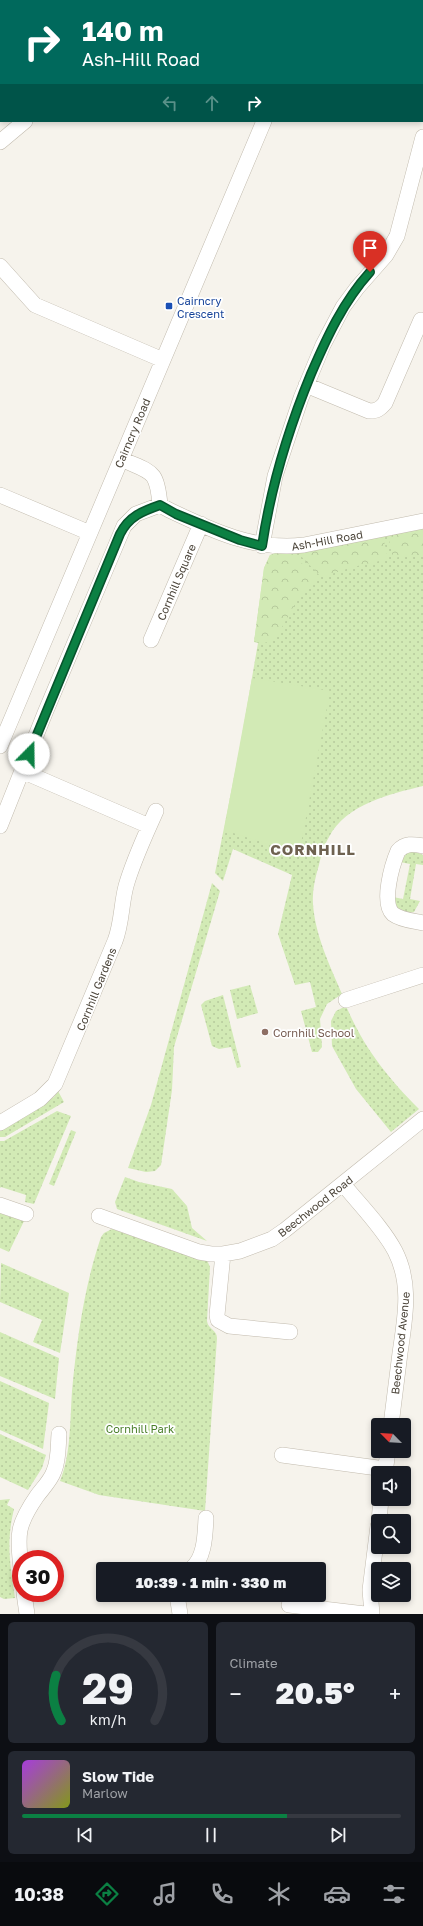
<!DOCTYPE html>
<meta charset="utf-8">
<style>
body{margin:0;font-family:"Golos Text",sans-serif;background:#242831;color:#f1f3f6;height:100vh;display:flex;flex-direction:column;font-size:15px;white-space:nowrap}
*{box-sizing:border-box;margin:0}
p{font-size:13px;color:#9ea1a6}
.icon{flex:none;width:22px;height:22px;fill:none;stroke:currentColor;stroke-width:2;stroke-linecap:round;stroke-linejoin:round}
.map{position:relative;height:1614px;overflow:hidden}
.side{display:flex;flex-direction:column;gap:8px;padding:8px;background:#0d0f14;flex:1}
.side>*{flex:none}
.guide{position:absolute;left:0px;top:0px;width:423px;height:122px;box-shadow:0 2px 6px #0003;background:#00695c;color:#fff;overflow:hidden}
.needle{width:26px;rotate:294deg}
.buttons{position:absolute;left:371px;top:1418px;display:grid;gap:8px}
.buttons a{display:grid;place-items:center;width:40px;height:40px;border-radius:4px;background:#171b24;box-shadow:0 2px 6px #0003;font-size:20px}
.speed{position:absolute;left:12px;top:1550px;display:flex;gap:8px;font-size:20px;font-weight:700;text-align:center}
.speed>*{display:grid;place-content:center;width:52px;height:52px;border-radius:50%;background:#171b24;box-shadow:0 2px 6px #0003;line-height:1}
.speed .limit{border:6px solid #d22;background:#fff;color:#111}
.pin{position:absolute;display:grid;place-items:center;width:34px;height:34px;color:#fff;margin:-41px -17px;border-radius:50% 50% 50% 0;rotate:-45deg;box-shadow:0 0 4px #0007}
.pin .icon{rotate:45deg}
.me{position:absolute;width:44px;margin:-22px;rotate:22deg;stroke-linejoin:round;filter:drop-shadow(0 0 3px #0008)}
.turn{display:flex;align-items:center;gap:14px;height:84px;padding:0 16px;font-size:18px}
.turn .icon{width:52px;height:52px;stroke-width:2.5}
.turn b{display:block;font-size:28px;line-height:34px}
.lanes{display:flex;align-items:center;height:38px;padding:0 16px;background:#0003;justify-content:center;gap:20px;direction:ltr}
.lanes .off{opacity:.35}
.big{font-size:30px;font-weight:800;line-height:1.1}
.side .tile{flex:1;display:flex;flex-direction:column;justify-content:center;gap:6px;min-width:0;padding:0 14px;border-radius:6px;background:#242831}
.side .dial{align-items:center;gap:0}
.dial svg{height:104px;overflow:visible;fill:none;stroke:#363941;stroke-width:7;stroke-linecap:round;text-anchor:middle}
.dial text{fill:#f1f3f6;stroke:none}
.song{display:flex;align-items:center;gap:12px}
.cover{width:48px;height:48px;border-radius:6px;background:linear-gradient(135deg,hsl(280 70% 55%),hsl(70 70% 35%))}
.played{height:4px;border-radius:2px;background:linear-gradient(90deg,#0b8043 70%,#363941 70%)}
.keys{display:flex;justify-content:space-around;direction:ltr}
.heat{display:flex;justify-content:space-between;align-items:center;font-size:22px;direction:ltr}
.side .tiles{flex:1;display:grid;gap:8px;grid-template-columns:1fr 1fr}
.tile:last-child{grid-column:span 2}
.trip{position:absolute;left:96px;top:1562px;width:230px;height:40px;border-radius:4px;background:#171b24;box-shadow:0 2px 6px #0003;font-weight:800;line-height:40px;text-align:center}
.dock{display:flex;height:64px;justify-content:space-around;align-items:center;background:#090b0e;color:#9ea1a6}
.dock .icon{width:28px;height:28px}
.dock .active{color:#0b8043}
.dock b{font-size:18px;color:#f1f3f6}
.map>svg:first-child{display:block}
.green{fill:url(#green-dots)}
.forest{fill:url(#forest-crowns)}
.pitch{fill:#d2eab5}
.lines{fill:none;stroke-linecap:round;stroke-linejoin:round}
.minor-casing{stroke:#c2bbae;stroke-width:16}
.minor{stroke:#fff;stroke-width:15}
.route-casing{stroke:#07532c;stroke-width:10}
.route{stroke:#0b8043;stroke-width:7}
.transit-dot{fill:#1a4fb4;stroke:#fff;stroke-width:1.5}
.education-dot{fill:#8d6e63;stroke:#fff;stroke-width:1.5}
.labels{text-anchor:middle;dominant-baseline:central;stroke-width:3.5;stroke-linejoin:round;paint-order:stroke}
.transit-label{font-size:11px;fill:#164399;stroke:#fff;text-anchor:start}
.street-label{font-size:11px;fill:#4b4439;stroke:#fff}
.education-label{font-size:11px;fill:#785e54;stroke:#fff;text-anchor:start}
.park-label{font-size:11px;fill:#4a7f2a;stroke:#fff}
.district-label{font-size:15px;font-weight:bold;letter-spacing:1px;fill:#6e6250;stroke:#fff}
</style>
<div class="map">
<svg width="423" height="1614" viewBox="0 0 423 1614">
<defs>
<pattern id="green-dots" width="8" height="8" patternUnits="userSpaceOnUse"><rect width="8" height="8" fill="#d2eab5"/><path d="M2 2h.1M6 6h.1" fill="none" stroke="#b6ca9c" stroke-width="1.8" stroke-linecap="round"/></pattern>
<pattern id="forest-crowns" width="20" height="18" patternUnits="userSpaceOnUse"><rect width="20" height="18" fill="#d2eab5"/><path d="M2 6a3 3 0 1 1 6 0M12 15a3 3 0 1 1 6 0" fill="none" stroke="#b6ca9c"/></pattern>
</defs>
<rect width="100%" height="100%" fill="#f6f3ec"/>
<path class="green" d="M 423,529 L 423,786 C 390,794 346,804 329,837 C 324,845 321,856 319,865 C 315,878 312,891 313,904 C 315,935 330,966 342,994 L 327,1004 L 320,1019 L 322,1047 L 318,1052 L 312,1052 L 301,1011 L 316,1007 L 310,982 L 295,985 L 278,934 L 292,875 L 233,849 L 223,881 L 215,873 L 240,747 L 258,643 L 254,642 L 264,568 L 270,555 Z
M 414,851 L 423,855 L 423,865 L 416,864 L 410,899 L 420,901 L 414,912 L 406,913 L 396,908 L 393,897 L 403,899 L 410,864 L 400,862 L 407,853 Z
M 212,883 L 220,891 L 174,1047 L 172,1090 L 161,1165 L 155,1171 L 146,1172 L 128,1168 L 151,1105 Z
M 250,985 L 258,1013 L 237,1019 L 230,990 Z
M 223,995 L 241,1067 L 237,1068 L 231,1047 L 219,1049 L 212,1046 L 201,1005 L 205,1001 Z
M 346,1006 C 364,1048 387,1077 419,1109 L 391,1132 L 356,1089 L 332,1046 L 331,1021 L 336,1011 Z
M 58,1091 L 64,1102 L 5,1137 L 0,1137 L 0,1130 L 54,1097 Z
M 57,1111 L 71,1116 L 34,1204 L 25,1202 L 26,1195 L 1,1187 L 0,1188 L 0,1141 L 4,1141 Z
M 71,1130 L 76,1132 L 54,1186 L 49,1184 Z
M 125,1177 L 139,1182 L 172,1189 L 187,1206 L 192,1228 L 207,1241 L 117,1209 L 115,1202 Z
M 0,1212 L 25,1219 L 9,1252 L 0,1248 Z
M 112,1229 L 207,1260 L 210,1267 L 207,1321 C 208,1329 217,1330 217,1338 L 205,1511 L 99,1495 L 60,1481 C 71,1455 70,1419 72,1391 C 77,1339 84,1287 101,1237 L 104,1233 Z
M 1,1263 L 69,1293 L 60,1353 L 33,1342 L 42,1320 L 0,1302 Z
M 0,1332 L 59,1358 L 55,1399 L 0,1376 Z
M 0,1381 L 49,1403 L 43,1449 L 0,1430 Z
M 0,1434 L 46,1455 L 42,1468 L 28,1490 L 0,1477 Z
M 10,1499 L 7,1505 L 14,1509 C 6,1542 10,1564 15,1598 L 4,1599 L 0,1597 L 0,1500 Z"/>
<path class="forest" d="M 423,529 L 423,553 L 393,558 L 388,535 Z
M 383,536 L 388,559 L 353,567 L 321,577 L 297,552 Z
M 278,552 L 291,552 L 317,579 C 301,590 294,606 285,622 C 281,628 278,636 272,640 C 267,644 260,642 254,642 L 264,568 L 270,555 Z"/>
<path class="pitch" d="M 252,678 L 330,691 L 299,854 L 224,830 Z"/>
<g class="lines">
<g class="minor-casing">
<path id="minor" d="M 13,0 L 14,1
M 164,1 L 165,0
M 315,1 L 315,0
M 422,60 L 423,60
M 0,142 L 25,121
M 0,266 L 35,305 L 163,360
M 306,385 L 369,411 C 377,411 380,409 385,403 L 421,320
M 121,459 C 152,473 157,469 160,505 L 169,510 C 213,531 255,551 304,545 L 423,521
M 0,495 L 90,533
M 262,546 L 275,476 L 301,398 L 323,345 L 343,307 L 357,288 L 386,255 L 397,236 L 423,137
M 151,640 L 201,524
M 0,746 L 264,121
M 22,771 L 149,826
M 0,826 L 45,713 L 124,526 L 136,514 L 160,505
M 423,846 C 413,844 405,843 398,851 C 392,865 381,903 393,914 C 401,920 414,921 423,923
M 346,1000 L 423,975
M 0,1123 L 40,1099 L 55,1084 L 115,941 C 122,923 121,905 126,886 C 133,861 145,836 156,811
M 343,1184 C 360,1205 383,1228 395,1251 C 412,1284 405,1318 400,1353 C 397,1377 394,1401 391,1425
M 0,1205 L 26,1214
M 99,1216 L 199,1252 L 211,1254 L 223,1254 L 240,1251 L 272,1239 L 285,1230 L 423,1119
M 223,1254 L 217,1315 L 218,1320 L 229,1326 L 290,1332
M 282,1455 L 385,1469
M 385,1473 L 388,1451
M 379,1521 L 381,1499
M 21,1568 C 17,1534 17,1525 37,1496 C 43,1488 51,1480 54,1471 C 59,1459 58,1446 59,1434
M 191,1569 C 205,1558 205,1535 206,1518
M 24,1593 L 27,1614
M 177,1595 L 180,1614
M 289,1605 L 365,1614
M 372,1614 L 370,1590 L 378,1526"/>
</g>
<use href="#minor" class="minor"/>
</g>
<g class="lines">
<g class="route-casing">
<path id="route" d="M 29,754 L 120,534 C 129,516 143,511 160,505 L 176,514 L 240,540 L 262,546 C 271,486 288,430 311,374 C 327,337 343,302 370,272"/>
</g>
<use href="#route" class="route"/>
</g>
<rect class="transit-dot" x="165" y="302" width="8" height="8" rx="2"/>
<circle class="education-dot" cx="265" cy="1032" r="4"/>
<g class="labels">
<g class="transit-label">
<text x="177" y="300">Cairncry<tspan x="177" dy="13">Crescent</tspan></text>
</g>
<g class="street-label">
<text transform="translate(132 433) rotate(-67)">Cairncry Road</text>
<text transform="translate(327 540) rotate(-10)">Ash-Hill Road</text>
<text transform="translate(176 582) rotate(-67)">Cornhill Square</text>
<text transform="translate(96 989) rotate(-68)">Cornhill Gardens</text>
<text transform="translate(315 1206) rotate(-38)">Beechwood Road</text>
<text transform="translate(400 1343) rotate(-84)">Beechwood Avenue</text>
</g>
<g class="education-label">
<text x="273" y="1032">Cornhill School</text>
</g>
<g class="park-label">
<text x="140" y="1428">Cornhill Park</text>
</g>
<g class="district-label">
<text x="313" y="849">CORNHILL</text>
</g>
</g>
</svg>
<div class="buttons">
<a><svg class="needle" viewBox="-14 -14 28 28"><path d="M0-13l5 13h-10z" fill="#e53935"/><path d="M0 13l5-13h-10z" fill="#9ea1a6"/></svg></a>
<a><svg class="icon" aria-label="sound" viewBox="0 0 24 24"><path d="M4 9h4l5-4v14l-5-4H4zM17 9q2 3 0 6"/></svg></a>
<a><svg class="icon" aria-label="search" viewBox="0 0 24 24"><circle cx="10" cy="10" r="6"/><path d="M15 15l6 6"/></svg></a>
<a><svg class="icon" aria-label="layers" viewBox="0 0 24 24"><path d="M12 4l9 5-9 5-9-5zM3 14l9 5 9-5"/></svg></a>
</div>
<div class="speed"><div class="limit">30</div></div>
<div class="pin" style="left:370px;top:272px;background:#d93025"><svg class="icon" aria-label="arrive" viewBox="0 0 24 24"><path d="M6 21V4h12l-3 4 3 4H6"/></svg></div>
<svg class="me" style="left:29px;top:754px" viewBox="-20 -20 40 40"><circle r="19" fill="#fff"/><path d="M0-13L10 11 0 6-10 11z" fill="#0b8043"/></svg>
<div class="trip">10:39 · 1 min · 330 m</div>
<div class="guide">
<div class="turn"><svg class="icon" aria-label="right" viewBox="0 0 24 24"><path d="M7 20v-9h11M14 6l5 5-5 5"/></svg><div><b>140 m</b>Ash-Hill Road</div></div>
<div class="lanes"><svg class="icon off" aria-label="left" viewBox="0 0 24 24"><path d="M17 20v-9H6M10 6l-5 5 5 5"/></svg><svg class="icon off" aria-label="ahead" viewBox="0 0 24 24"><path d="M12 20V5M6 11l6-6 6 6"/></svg><svg class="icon" aria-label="right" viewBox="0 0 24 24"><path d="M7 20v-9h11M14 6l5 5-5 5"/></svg></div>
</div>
</div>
<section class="side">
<div class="tiles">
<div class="tile dial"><svg viewBox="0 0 100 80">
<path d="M14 69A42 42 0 1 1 86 69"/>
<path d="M14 69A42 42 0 0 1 10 34" stroke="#0b8043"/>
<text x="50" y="56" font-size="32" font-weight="700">29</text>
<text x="50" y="72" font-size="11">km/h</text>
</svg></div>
<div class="tile"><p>Climate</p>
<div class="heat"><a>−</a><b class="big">20.5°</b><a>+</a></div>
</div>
<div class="tile">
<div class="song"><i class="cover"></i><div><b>Slow Tide</b><p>Marlow</p></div></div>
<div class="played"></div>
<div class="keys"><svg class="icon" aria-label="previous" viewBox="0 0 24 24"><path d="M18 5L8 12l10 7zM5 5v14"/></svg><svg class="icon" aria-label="pause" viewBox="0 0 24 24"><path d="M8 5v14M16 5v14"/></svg><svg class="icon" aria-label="next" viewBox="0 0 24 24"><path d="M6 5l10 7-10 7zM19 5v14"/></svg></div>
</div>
</div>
</section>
<nav class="dock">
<b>10:38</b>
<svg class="icon active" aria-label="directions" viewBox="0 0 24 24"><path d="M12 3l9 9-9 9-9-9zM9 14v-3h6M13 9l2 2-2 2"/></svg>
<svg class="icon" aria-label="music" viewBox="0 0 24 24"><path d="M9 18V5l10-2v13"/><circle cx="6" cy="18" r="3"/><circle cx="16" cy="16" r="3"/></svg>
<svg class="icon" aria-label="phone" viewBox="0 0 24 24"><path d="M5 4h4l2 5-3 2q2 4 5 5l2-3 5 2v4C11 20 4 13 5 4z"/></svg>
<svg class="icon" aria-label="climate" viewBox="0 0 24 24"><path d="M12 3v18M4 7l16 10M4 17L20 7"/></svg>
<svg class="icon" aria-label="car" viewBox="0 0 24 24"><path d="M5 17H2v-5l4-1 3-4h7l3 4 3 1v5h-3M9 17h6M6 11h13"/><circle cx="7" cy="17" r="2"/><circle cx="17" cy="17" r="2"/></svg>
<svg class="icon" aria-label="filters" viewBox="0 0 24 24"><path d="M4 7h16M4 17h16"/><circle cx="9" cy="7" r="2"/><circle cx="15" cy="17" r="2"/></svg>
</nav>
